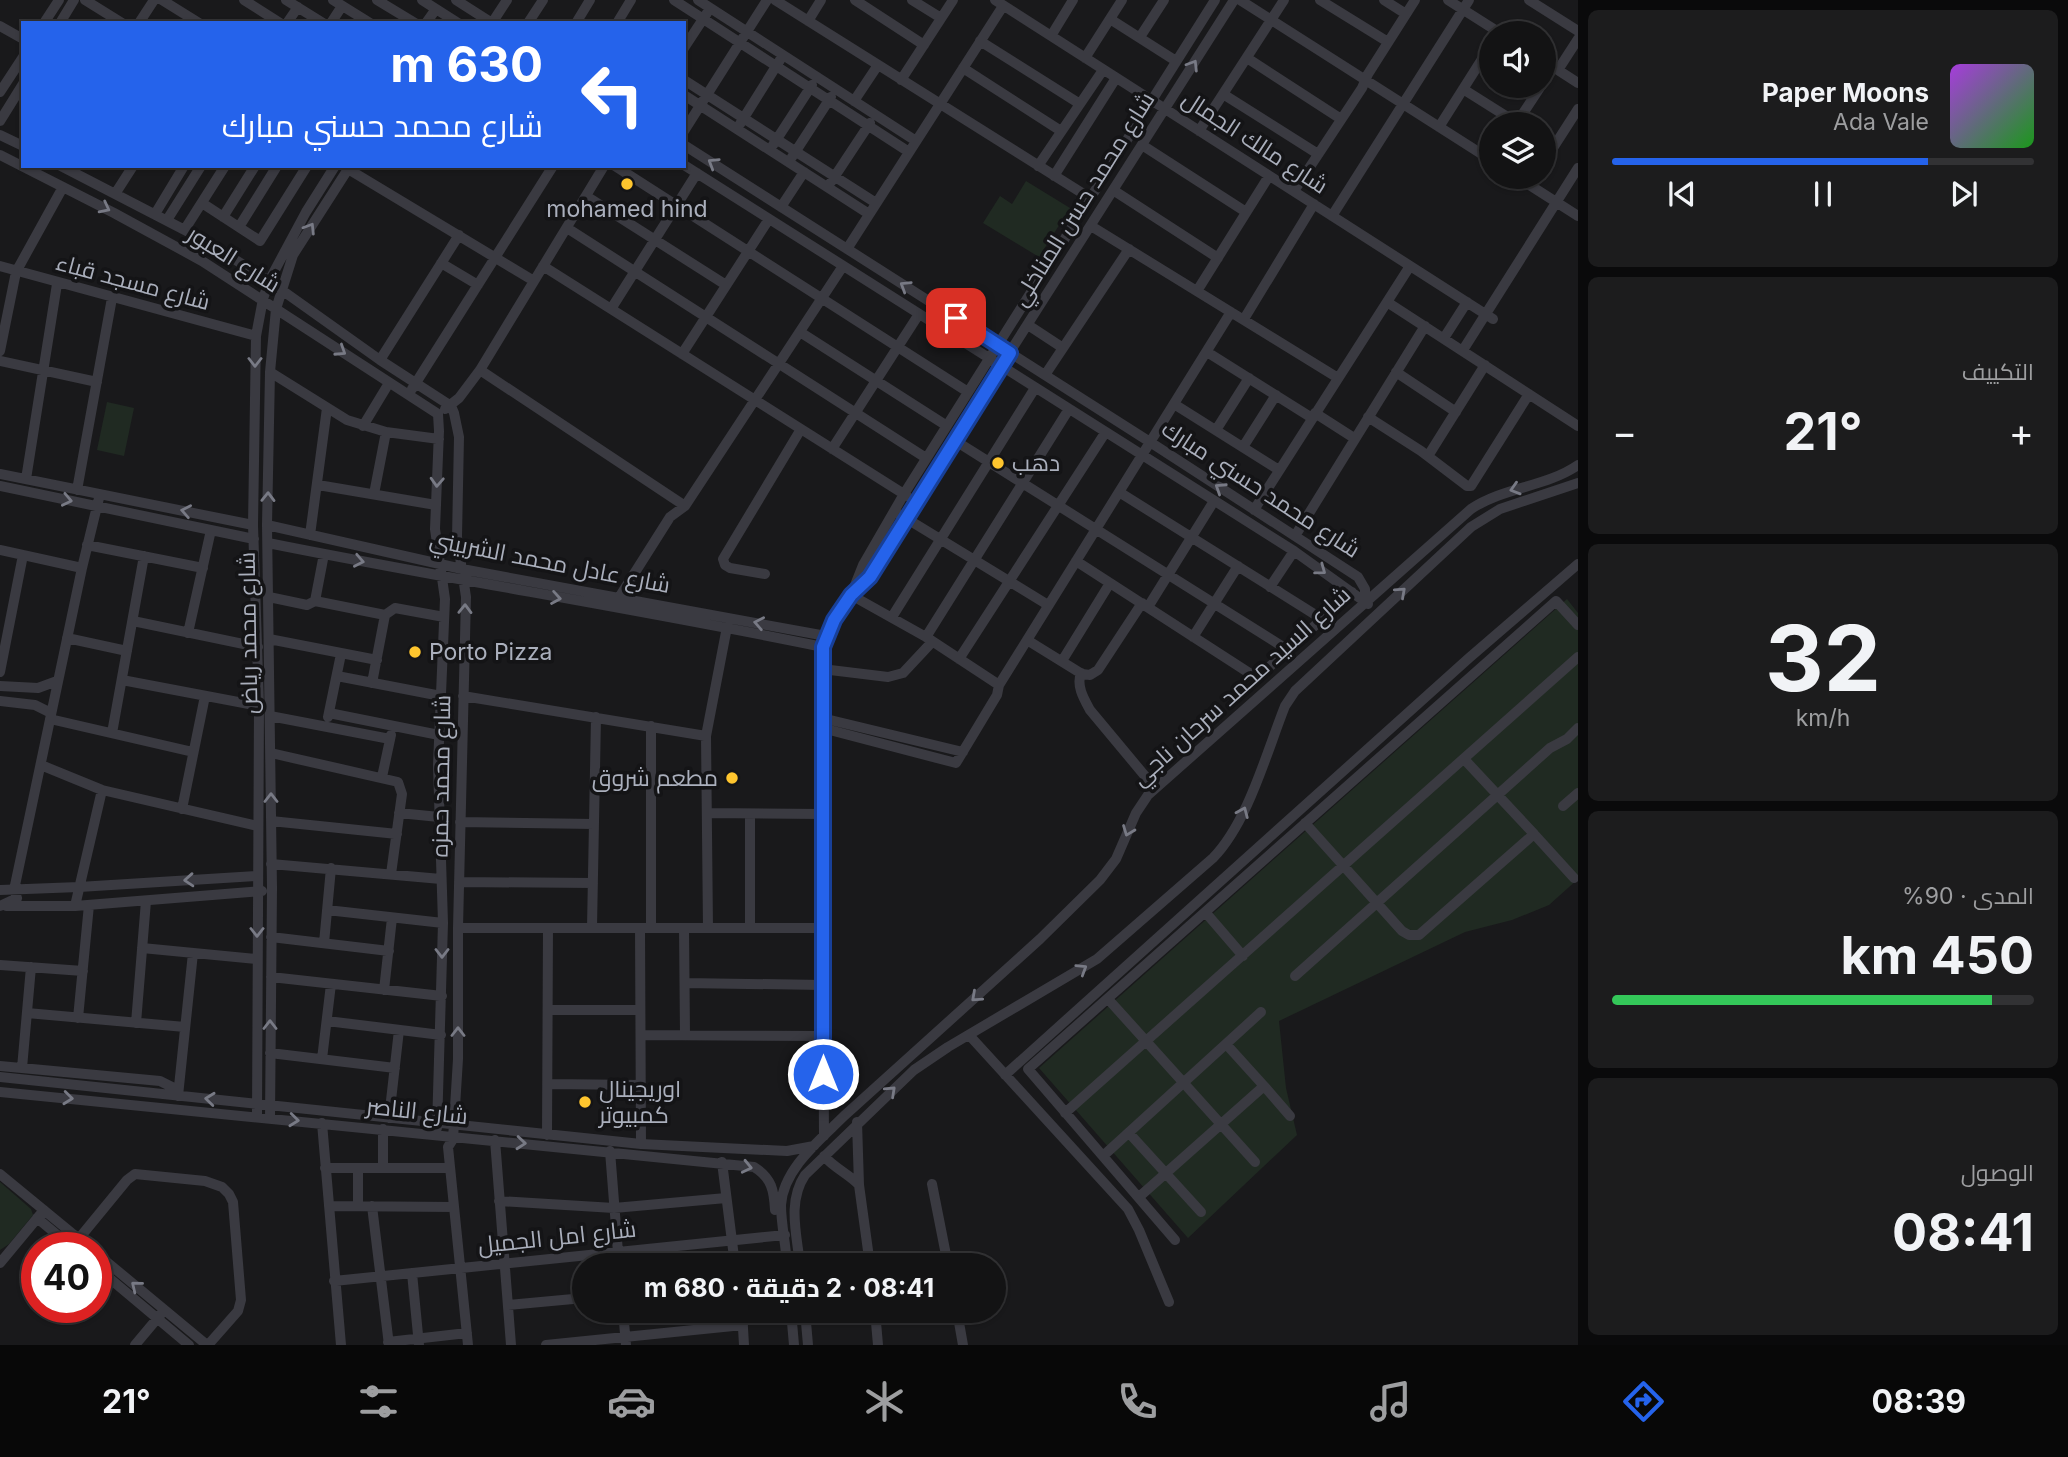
<!DOCTYPE html>
<html lang="ar">
<meta charset="utf-8">
<style>
body{margin:0;font-family:Inter,Cairo,sans-serif;background:#1c1c1d;color:#f1f3f6;direction:rtl;height:100vh;display:flex;flex-direction:column;font-size:26px;white-space:nowrap}
*{box-sizing:border-box;margin:0}
p{font-size:23px;color:#9d9ea0}
.icon{flex:none;width:38px;height:38px;fill:none;stroke:currentColor;stroke-width:2;stroke-linecap:round;stroke-linejoin:round}
.map{position:relative;flex:1;overflow:hidden;direction:ltr}
.drawer{display:flex;flex-direction:column;gap:10px;padding:10px;background:#0a0a0b;width:490px}
.drawer>*{flex:none}
.hud{position:absolute;left:21px;top:21px;width:665px;height:147px;border-radius:0px;box-shadow:0 2px 5px #0004,0 0 0 2px #323234;direction:rtl;background:#2563eb;color:#fff;overflow:hidden}
.fabs{position:absolute;left:1479px;top:21px;display:grid;gap:14px}
.fabs a{display:grid;place-items:center;width:77px;height:77px;border-radius:50%;background:#131314;box-shadow:0 2px 5px #0004,0 0 0 2px #323234;font-size:35px}
.speed{position:absolute;left:21px;top:1232px;display:flex;gap:14px;font-size:35px;font-weight:700;text-align:center}
.speed>*{display:grid;place-content:center;width:91px;height:91px;border-radius:50%;background:#131314;box-shadow:0 2px 5px #0004,0 0 0 2px #323234;line-height:1}
.speed .limit{border:10px solid #d22;background:#fff;color:#111}
.pin{position:absolute;display:grid;place-items:center;width:60px;height:60px;color:#fff;margin:-30px;border-radius:14px;box-shadow:0 4px 10px #0006}
.me{position:absolute;width:77px;margin:-38px;rotate:0deg;stroke-linejoin:round;filter:drop-shadow(0 0 5px #0008)}
.turn{display:flex;align-items:center;gap:24px;height:147px;padding:0 28px;font-size:32px}
.turn .icon{width:91px;height:91px;stroke-width:2.5}
.turn b{display:block;font-size:49px;line-height:60px}
.big{font-size:52px;font-weight:700;line-height:1.1}
.drawer .widget{flex:1;display:flex;flex-direction:column;justify-content:center;gap:10px;min-width:0;padding:0 24px;border-radius:10px;background:#1c1c1d}
.drawer .dial{align-items:center;gap:0}
.dial b{font-size:91px;line-height:1}
.song{display:flex;align-items:center;gap:21px}
.cover{width:84px;height:84px;border-radius:10px;background:linear-gradient(135deg,hsl(280 70% 55%),hsl(120 70% 35%))}
.played{height:7px;border-radius:4px;background:linear-gradient(90deg,#2563eb 75%,#323234 75%)}
.keys{display:flex;justify-content:space-around;direction:ltr}
.heat{display:flex;justify-content:space-between;align-items:center;font-size:38px;direction:ltr}
.charge{height:10px;border-radius:5px;background:linear-gradient(90deg,#34c759 90%,#323234 0)}
.trip{position:absolute;left:572px;top:1253px;width:434px;height:70px;border-radius:35px;background:#131314;box-shadow:0 2px 5px #0004,0 0 0 2px #323234;font-weight:700;line-height:70px;text-align:center;direction:rtl}
.tab-bar{display:flex;height:112px;justify-content:space-around;align-items:center;background:#080808;color:#9d9ea0}
.tab-bar .icon{width:49px;height:49px}
.tab-bar .active{color:#2563eb}
.tab-bar b{font-size:32px;color:#f1f3f6}
main{display:flex;flex:1;min-height:0}
.map>svg:first-child{display:block}
.green{fill:#202a22}
.lines{fill:none;stroke-linecap:round;stroke-linejoin:round}
.minor{stroke:#3a3a41;stroke-width:10}
.oneway{stroke:#787a85}
.route-casing{stroke:#184099;stroke-width:18}
.route{stroke:#2563eb;stroke-width:12}
.poi-dot{fill:#fec52e;stroke:#141416;stroke-width:2.5}
.labels{text-anchor:middle;dominant-baseline:central;stroke-width:7;stroke-linejoin:round;paint-order:stroke}
.street-label{font-size:23px;fill:#aaafbc;stroke:#141416}
.poi-label{font-size:23px;fill:#aaafbc;stroke:#141416;text-anchor:start}
</style>
<main>
<section class="drawer">
<div class="widget">
<div class="song"><i class="cover"></i><div><b>Paper Moons</b><p>Ada Vale</p></div></div>
<div class="played"></div>
<div class="keys"><svg class="icon" aria-label="previous" viewBox="0 0 24 24"><path d="M18 5L8 12l10 7zM5 5v14"/></svg><svg class="icon" aria-label="pause" viewBox="0 0 24 24"><path d="M8 5v14M16 5v14"/></svg><svg class="icon" aria-label="next" viewBox="0 0 24 24"><path d="M6 5l10 7-10 7zM19 5v14"/></svg></div>
</div>
<div class="widget"><p>التكييف</p>
<div class="heat"><a>−</a><b class="big">21°</b><a>+</a></div>
</div>
<div class="widget dial"><b>32</b><p>km/h</p></div>
<div class="widget"><p>المدى · 90%</p><b class="big">450 km</b><div class="charge"></div></div>
<div class="widget"><p>الوصول</p><b class="big">08:41</b></div>
</section>
<div class="map">
<svg width="1578" height="1345" viewBox="0 0 1578 1345">
<rect width="100%" height="100%" fill="#19191b"/>
<path class="green" d="M 1026,181 L 1070,208 L 1039,257 L 983,223 L 1000,196 L 1012,204 Z
M 107,402 L 134,408 L 124,456 L 97,450 Z
M 1567,599 L 1578,613 L 1578,879 L 1549,905 L 1512,920 L 1465,932 L 1279,1021 L 1286,1088 L 1297,1135 L 1188,1238 L 1039,1068 Z
M 0,1182 L 31,1209 L 33,1215 L 9,1244 L 0,1250 Z"/>
<g class="lines">
<path class="minor" d="M 85,0 L 122,23
M 162,0 L 199,23
M 244,0 L 280,23
M 286,0 L 323,23
M 333,0 L 370,23
M 377,0 L 415,23
M 422,0 L 458,23
M 456,0 L 492,23
M 674,0 L 909,152
M 698,0 L 916,141
M 775,0 L 1090,198
M 855,0 L 924,45
M 912,0 L 941,18
M 995,0 L 1493,319
M 1240,0 L 1491,160
M 1320,0 L 1388,42
M 1384,0 L 1406,14
M 1448,0 L 1500,33
M 1529,0 L 1578,31
M 1110,19 L 1176,61
M 808,21 L 821,0
M 44,23 L 59,0
M 60,23 L 74,0
M 139,23 L 154,0
M 287,23 L 298,7
M 331,23 L 342,6
M 426,23 L 436,9
M 492,23 L 507,0
M 528,23 L 543,0
M 576,23 L 590,0
M 617,23 L 631,0
M 0,26 L 23,39
M 1051,36 L 1073,0
M 1140,37 L 1164,0
M 980,41 L 1080,104
M 684,48 L 707,13
M 1085,58 L 1122,0
M 1247,58 L 1341,119
M 1544,61 L 1578,83
M 963,68 L 1061,131
M 1558,70 L 1578,39
M 684,80 L 876,203
M 901,80 L 953,0
M 1515,86 L 1533,97
M 1463,89 L 1517,123
M 0,92 L 23,57
M 1223,94 L 1318,154
M 684,95 L 869,214
M 854,101 L 878,65
M 0,121 L 23,84
M 740,124 L 780,60
M 1516,124 L 1541,86
M 1439,127 L 1491,45
M 684,131 L 767,0
M 1199,131 L 1284,0
M 0,135 L 23,146
M 684,145 L 1150,442 L 1358,577 L 1365,589 L 1365,601
M 773,145 L 812,85
M 1142,145 L 1246,212
M 0,155 L 114,213 L 202,261 L 438,414
M 792,157 L 831,97
M 1544,162 L 1578,109
M 684,165 L 1294,551 L 1368,604
M 61,166 L 204,240 L 269,281 L 380,360 L 451,406 L 454,413 L 459,437 L 457,537 L 466,597 L 458,928 L 458,1059 L 453,1139 L 448,1147 L 468,1345
M 615,166 L 968,392
M 1038,166 L 1103,70
M 348,169 L 534,281
M 1054,176 L 1116,78
M 1517,177 L 1578,216
M 831,182 L 870,123
M 1113,190 L 1218,258
M 1294,191 L 1362,88 L 1368,74 L 1415,0
M 115,194 L 133,166
M 586,196 L 726,285
M 202,203 L 260,241 L 307,166
M 781,207 L 804,172
M 155,214 L 184,166
M 1332,216 L 1469,0
M 223,217 L 255,166
M 167,220 L 201,166
M 1091,226 L 1338,378
M 239,227 L 277,166
M 567,228 L 926,458
M 185,229 L 225,166
M 847,249 L 1003,6
M 441,263 L 478,285
M 0,266 L 256,336
M 543,266 L 907,496
M 1197,291 L 1269,176
M 1387,302 L 1578,426
M 611,309 L 697,173
M 1244,319 L 1314,204
M 1028,325 L 1063,348
M 800,332 L 947,426
M 1444,338 L 1467,302
M 1463,350 L 1578,168
M 0,351 L 16,272 L 63,187
M 1207,352 L 1312,418
M 682,354 L 769,219
M 380,360 L 459,235
M 0,361 L 97,382
M 480,370 L 685,506
M 270,372 L 347,420 L 386,432 L 439,439
M 1396,372 L 1456,412
M 1045,375 L 1129,249
M 412,389 L 553,166
M 1174,404 L 1279,470
M 445,409 L 459,398 L 480,370 L 604,166
M 1315,413 L 1354,438
M 1368,417 L 1421,451 L 1467,486 L 1471,486 L 1529,394
M 363,426 L 389,383
M 1216,430 L 1249,378
M 954,440 L 1288,650
M 1243,447 L 1276,395
M 832,449 L 919,314
M 1428,456 L 1485,365
M 0,474 L 253,525
M 26,479 L 57,284
M 318,485 L 436,505
M 0,486 L 254,539
M 77,490 L 112,298
M 1119,492 L 1322,619
M 374,494 L 386,432
M 1254,510 L 1410,266
M 899,514 L 1048,605
M 267,525 L 462,569 L 826,636
M 310,535 L 327,408
M 1295,536 L 1425,326
M 268,543 C 452,580 639,609 823,647
M 87,545 L 203,568
M 0,550 L 82,568
M 1076,561 L 1257,678 L 1352,592
M 765,574 L 730,568 L 725,565 L 723,559 L 801,429
M 1270,587 L 1294,551
M 851,595 L 870,577 L 915,501 L 1234,0
M 851,595 L 926,637 L 999,685
M 620,596 L 670,517 L 685,506 L 843,266
M 269,597 L 307,605 L 315,601 L 385,615
M 315,601 L 324,554
M 1148,607 L 1214,501
M 892,617 L 1035,388
M 133,621 L 258,647
M 188,633 L 211,530
M 926,637 L 1069,409
M 1193,637 L 1238,566
M 67,638 L 127,651
M 269,639 L 377,660
M 1027,640 L 1082,674 L 1090,675 L 1098,670 L 1142,603
M 959,659 L 1105,433
M 1062,661 L 1110,583
M 822,669 L 888,677 L 903,673 L 932,642
M 0,672 L 23,555
M 1081,673 C 1076,686 1084,699 1090,710 L 1155,788
M 337,676 L 441,696
M 122,680 L 259,706
M 372,683 L 385,615 L 395,608 L 444,617
M 0,686 L 38,688 L 57,681
M 463,696 L 706,736
M 0,701 L 35,705 L 51,713
M 329,713 L 439,735
M 270,716 L 390,739
M 328,717 L 341,654
M 822,718 L 963,752
M 50,719 L 193,752
M 651,726 L 651,928
M 822,728 L 956,763 L 997,695 L 999,685 L 1231,312
M 112,733 L 144,556
M 271,753 L 398,782 L 402,794 L 391,874
M 1464,759 L 1534,834
M 41,765 L 102,790 L 258,826
M 382,777 L 391,735
M 1563,806 L 1578,793
M 182,809 L 205,696
M 399,813 L 439,817
M 707,813 L 822,814
M 750,814 L 750,928
M 271,821 L 397,834
M 460,822 L 594,824
M 1305,823 L 1402,931 L 1409,935 L 1419,935 L 1534,834 L 1574,878
M 271,864 L 441,879
M 459,882 L 593,883
M 0,890 L 79,887 L 257,876
M 0,906 L 17,898 L 14,890 L 82,568 L 100,494
M 6,906 L 75,906 L 262,891
M 75,906 L 102,790
M 327,910 L 443,923
M 1206,913 L 1243,956
M 458,928 L 823,928
M 592,928 L 596,717
M 640,928 L 641,1144
M 684,928 L 685,1035
M 708,928 L 706,736 L 727,627
M 271,937 L 389,951
M 324,943 L 331,868
M 142,948 L 257,959
M 0,965 L 83,971
M 1295,976 L 1550,748 L 1567,739 L 1578,728
M 271,977 L 442,996
M 685,983 L 823,985
M 384,990 L 392,918
M 1108,999 L 1255,1162
M 548,1010 L 640,1010
M 27,1013 L 185,1027
M 78,1018 L 89,905
M 327,1021 L 441,1035
M 136,1023 L 146,901
M 641,1035 L 823,1036
M 969,1035 L 1128,1209 L 1139,1230 L 1169,1302
M 270,1053 L 395,1068
M 322,1059 L 331,984
M 0,1066 L 160,1081 L 172,1087 L 178,1096
M 22,1068 L 31,967
M 1005,1075 L 1469,658 L 1578,564
M 0,1077 L 641,1144 L 787,1151 L 814,1146
M 548,1084 L 641,1085
M 1264,1086 L 1290,1116
M 0,1092 L 754,1167 C 772,1178 774,1191 775,1210
M 178,1096 L 193,953
M 1065,1113 L 1578,657
M 257,1117 L 259,706 L 253,525 L 256,336 L 263,299 L 269,281 L 306,212 L 335,166
M 270,1118 L 272,888 L 267,525 L 270,372 L 276,309 L 293,255 L 350,166
M 389,1118 L 399,1030
M 857,1122 L 859,1185 L 870,1265
M 322,1123 L 341,1345
M 437,1128 L 443,923 L 438,765 L 445,599 L 435,529 L 439,431 L 438,414
M 1129,1133 L 1201,1212
M 547,1135 L 548,928
M 824,1136 L 821,694 L 822,655 L 826,636 L 851,595 L 863,565 L 904,494 L 1215,0
M 495,1140 L 511,1345
M 610,1151 L 619,1265
M 824,1156 C 834,1168 849,1174 859,1185
M 1103,1156 L 1261,1012
M 722,1162 L 735,1265
M 325,1168 L 450,1168
M 383,1168 L 383,1129
M 0,1174 L 90,1248
M 932,1184 L 948,1265
M 1139,1197 L 1264,1086 L 1226,1044
M 499,1201 L 614,1208 L 726,1198
M 329,1206 L 454,1207
M 358,1206 L 358,1168
M 372,1206 L 389,1345
M 37,1218 L 73,1248
M 1175,1240 L 1028,1069 L 1556,601 L 1578,625
M 72,1247 L 127,1180 L 135,1174 L 205,1181 L 222,1187 L 229,1194 L 233,1202 L 241,1300 L 238,1311 L 208,1345
M 96,1253 L 207,1345
M 0,1263 L 44,1210
M 787,1265 C 786,1245 781,1224 781,1205 C 783,1169 820,1140 844,1116 L 1040,939 L 1100,880 L 1116,859 L 1136,813 L 1148,795 L 1471,509 C 1504,487 1546,487 1578,465
M 800,1265 C 797,1235 787,1202 805,1175 L 914,1070 L 948,1047 L 1097,959 L 1213,858 C 1248,822 1266,754 1285,706 L 1295,691 L 1471,527 L 1500,509 L 1578,483
M 96,1267 L 189,1345
M 412,1273 L 419,1345
M 334,1281 L 785,1235
M 508,1305 L 584,1298
M 623,1311 L 626,1345
M 742,1311 L 744,1345
M 791,1311 L 794,1345
M 805,1311 L 808,1345
M 875,1311 L 878,1345
M 957,1311 L 963,1345
M 805,1320 L 884,1311
M 388,1342 L 467,1333
M 135,1345 L 161,1314
M 546,1345 L 743,1325"/>
</g>
<defs><path id="oneway-chevron" d="M-2-3.5L2.5 0L-2 3.5" fill="none" stroke-width="1.6" stroke-linecap="round" stroke-linejoin="round" transform="scale(1.75)"/></defs>
<g class="oneway">
<use href="#oneway-chevron" transform="translate(1193 65) rotate(-58)"/>
<use href="#oneway-chevron" transform="translate(713 163) rotate(-148)"/>
<use href="#oneway-chevron" transform="translate(105 208) rotate(27)"/>
<use href="#oneway-chevron" transform="translate(310 228) rotate(-58)"/>
<use href="#oneway-chevron" transform="translate(905 286) rotate(-148)"/>
<use href="#oneway-chevron" transform="translate(341 351) rotate(33)"/>
<use href="#oneway-chevron" transform="translate(255 362) rotate(90)"/>
<use href="#oneway-chevron" transform="translate(437 482) rotate(93)"/>
<use href="#oneway-chevron" transform="translate(1220 488) rotate(-147)"/>
<use href="#oneway-chevron" transform="translate(1515 489) rotate(163)"/>
<use href="#oneway-chevron" transform="translate(268 497) rotate(-89)"/>
<use href="#oneway-chevron" transform="translate(67 500) rotate(12)"/>
<use href="#oneway-chevron" transform="translate(186 511) rotate(-169)"/>
<use href="#oneway-chevron" transform="translate(359 561) rotate(11)"/>
<use href="#oneway-chevron" transform="translate(1321 570) rotate(36)"/>
<use href="#oneway-chevron" transform="translate(1401 592) rotate(-42)"/>
<use href="#oneway-chevron" transform="translate(556 598) rotate(10)"/>
<use href="#oneway-chevron" transform="translate(465 609) rotate(-89)"/>
<use href="#oneway-chevron" transform="translate(759 623) rotate(-169)"/>
<use href="#oneway-chevron" transform="translate(271 798) rotate(-90)"/>
<use href="#oneway-chevron" transform="translate(1243 812) rotate(-67)"/>
<use href="#oneway-chevron" transform="translate(1128 831) rotate(111)"/>
<use href="#oneway-chevron" transform="translate(189 880) rotate(176)"/>
<use href="#oneway-chevron" transform="translate(257 932) rotate(90)"/>
<use href="#oneway-chevron" transform="translate(442 953) rotate(90)"/>
<use href="#oneway-chevron" transform="translate(1082 969) rotate(-32)"/>
<use href="#oneway-chevron" transform="translate(976 997) rotate(138)"/>
<use href="#oneway-chevron" transform="translate(270 1025) rotate(-90)"/>
<use href="#oneway-chevron" transform="translate(458 1032) rotate(-90)"/>
<use href="#oneway-chevron" transform="translate(891 1091) rotate(-43)"/>
<use href="#oneway-chevron" transform="translate(68 1098) rotate(6)"/>
<use href="#oneway-chevron" transform="translate(210 1099) rotate(-174)"/>
<use href="#oneway-chevron" transform="translate(294 1120) rotate(6)"/>
<use href="#oneway-chevron" transform="translate(521 1143) rotate(5)"/>
<use href="#oneway-chevron" transform="translate(747 1167) rotate(13)"/>
<use href="#oneway-chevron" transform="translate(136 1286) rotate(-141)"/>
</g>
<g class="lines">
<g class="route-casing">
<path id="route" d="M 823,1074 L 823,647 L 834,620 L 851,595 L 870,577 L 1010,353 L 956,318"/>
</g>
<use href="#route" class="route"/>
</g>
<g class="poi-dot">
<circle cx="627" cy="184" r="7"/>
<circle cx="998" cy="463" r="7"/>
<circle cx="415" cy="652" r="7"/>
<circle cx="732" cy="778" r="7"/>
<circle cx="585" cy="1102" r="7"/>
</g>
<g class="labels">
<g class="street-label">
<text transform="translate(1255 142) rotate(33)">شارع مالك الجمال</text>
<text transform="translate(1083 199) rotate(-58)">شارع محمد حسن المناخلي</text>
<text transform="translate(234 259) rotate(32)">شارع العبور</text>
<text transform="translate(133 282) rotate(15)">شارع مسجد قباء</text>
<text transform="translate(1261 489) rotate(33)">شارع محمد حسني مبارك</text>
<text transform="translate(550 562) rotate(11)">شارع عادل محمد الشربيني</text>
<text transform="translate(248 633) rotate(-91)">شارع محمد رياض</text>
<text transform="translate(1241 686) rotate(-42)">شارع السيد محمد سرحان ناجي</text>
<text transform="translate(441 776) rotate(-89)">شارع محمد حمزه</text>
<text transform="translate(417 1111) rotate(6)">شارع الناصر</text>
<text transform="translate(557 1237) rotate(-6)">شارع امل الجميل</text>
</g>
<g class="poi-label">
<text x="627" y="209" text-anchor="middle">mohamed hind</text>
<text x="1012" y="463">دهب</text>
<text x="429" y="652">Porto Pizza</text>
<text x="718" y="778" text-anchor="end">مطعم شروق</text>
<text x="599" y="1089">اوريجينال<tspan x="599" dy="26">كمبيوتر</tspan></text>
</g>
</g>
</svg>
<div class="fabs">
<a><svg class="icon" aria-label="sound" viewBox="0 0 24 24"><path d="M4 9h4l5-4v14l-5-4H4zM17 9q2 3 0 6"/></svg></a>
<a><svg class="icon" aria-label="layers" viewBox="0 0 24 24"><path d="M12 4l9 5-9 5-9-5zM3 14l9 5 9-5"/></svg></a>
</div>
<div class="speed"><div class="limit">40</div></div>
<div class="pin" style="left:956px;top:318px;background:#d93025"><svg class="icon" aria-label="arrive" viewBox="0 0 24 24"><path d="M6 21V4h12l-3 4 3 4H6"/></svg></div>
<svg class="me" style="left:823px;top:1074px" viewBox="-20 -20 40 40"><circle r="17" fill="#2563eb" stroke="#fff" stroke-width="3"/><path d="M0-11L8 9 0 5-8 9z" fill="#fff"/></svg>
<div class="trip">08:41 · 2 دقيقة · 680 m</div>
<div class="hud">
<div class="turn"><svg class="icon" aria-label="left" viewBox="0 0 24 24"><path d="M17 20v-9H6M10 6l-5 5 5 5"/></svg><div><b>630 m</b>شارع محمد حسني مبارك</div></div>
</div>
</div>
</main>
<nav class="tab-bar">
<b>08:39</b>
<svg class="icon active" aria-label="directions" viewBox="0 0 24 24"><path d="M12 3l9 9-9 9-9-9zM9 14v-3h6M13 9l2 2-2 2"/></svg>
<svg class="icon" aria-label="music" viewBox="0 0 24 24"><path d="M9 18V5l10-2v13"/><circle cx="6" cy="18" r="3"/><circle cx="16" cy="16" r="3"/></svg>
<svg class="icon" aria-label="phone" viewBox="0 0 24 24"><path d="M5 4h4l2 5-3 2q2 4 5 5l2-3 5 2v4C11 20 4 13 5 4z"/></svg>
<svg class="icon" aria-label="climate" viewBox="0 0 24 24"><path d="M12 3v18M4 7l16 10M4 17L20 7"/></svg>
<svg class="icon" aria-label="car" viewBox="0 0 24 24"><path d="M5 17H2v-5l4-1 3-4h7l3 4 3 1v5h-3M9 17h6M6 11h13"/><circle cx="7" cy="17" r="2"/><circle cx="17" cy="17" r="2"/></svg>
<svg class="icon" aria-label="filters" viewBox="0 0 24 24"><path d="M4 7h16M4 17h16"/><circle cx="9" cy="7" r="2"/><circle cx="15" cy="17" r="2"/></svg>
<b>21°</b>
</nav>
